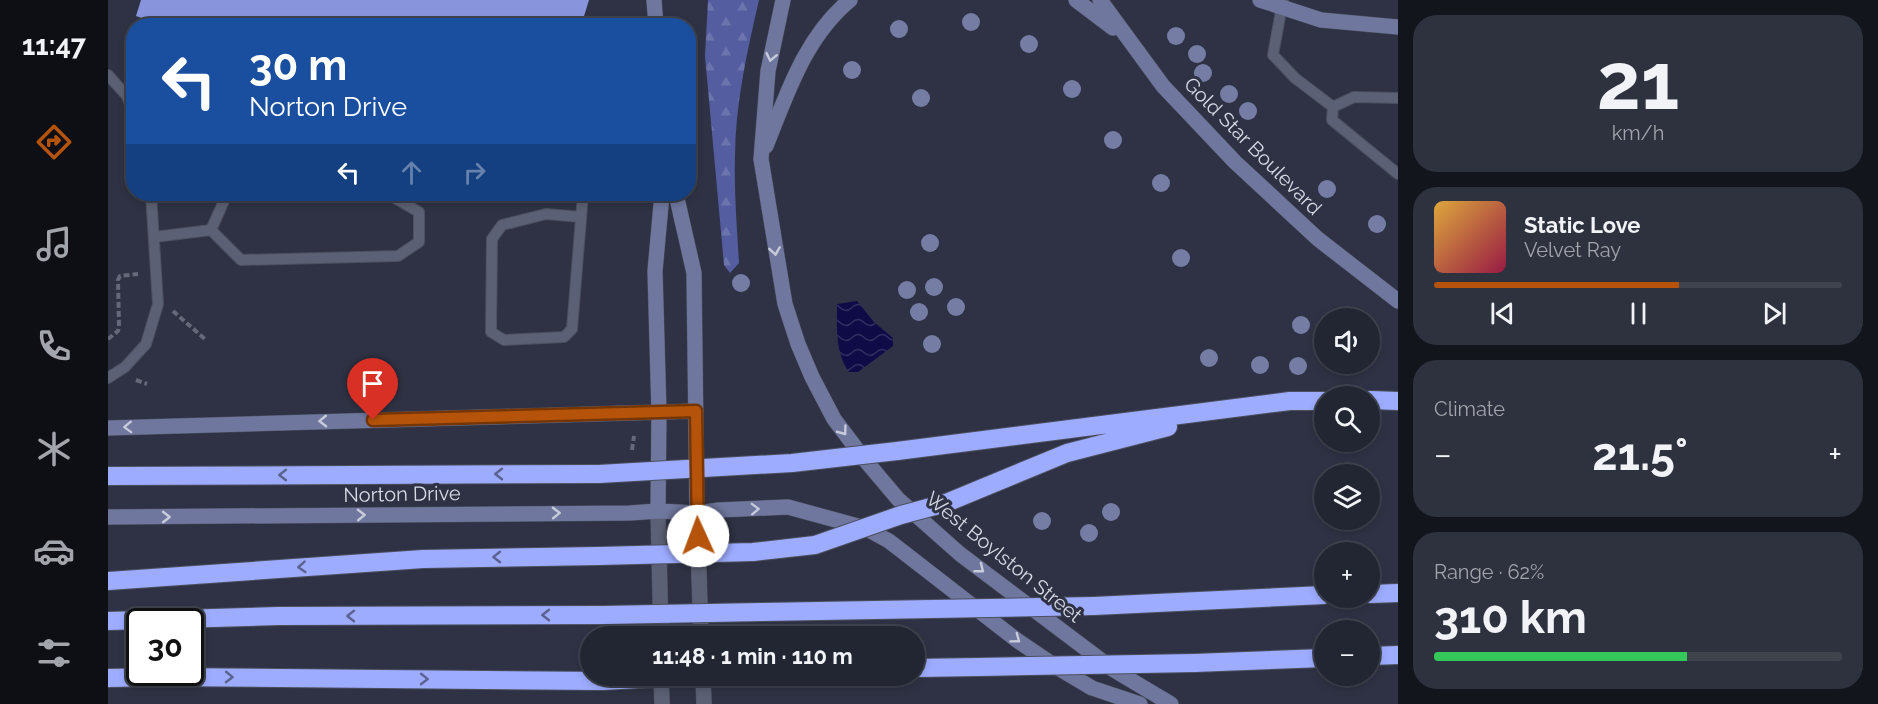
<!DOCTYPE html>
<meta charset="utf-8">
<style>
body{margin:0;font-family:Raleway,sans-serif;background:#2e323f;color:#f1f3f6;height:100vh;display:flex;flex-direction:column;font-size:22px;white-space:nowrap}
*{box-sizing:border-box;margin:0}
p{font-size:20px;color:#a2a5ac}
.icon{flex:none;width:33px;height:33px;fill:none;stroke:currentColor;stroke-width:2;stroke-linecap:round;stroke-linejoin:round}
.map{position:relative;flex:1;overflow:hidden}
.side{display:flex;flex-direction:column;gap:15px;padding:15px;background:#13151c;width:480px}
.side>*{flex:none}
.top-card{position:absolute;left:18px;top:18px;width:570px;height:183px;border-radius:24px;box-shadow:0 3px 9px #0003,0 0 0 2px #3f434e;background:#1a4fa0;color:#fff;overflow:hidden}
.fabs{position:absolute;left:1206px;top:308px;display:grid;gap:12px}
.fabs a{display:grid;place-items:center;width:66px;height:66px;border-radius:50%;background:#222633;box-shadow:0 3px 9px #0003,0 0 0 2px #3f434e;font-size:30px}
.speed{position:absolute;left:18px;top:608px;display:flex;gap:12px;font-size:30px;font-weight:700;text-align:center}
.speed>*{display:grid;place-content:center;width:78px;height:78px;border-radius:50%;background:#222633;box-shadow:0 3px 9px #0003,0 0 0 2px #3f434e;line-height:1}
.speed .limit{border:3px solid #111;border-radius:9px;background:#fff;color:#111}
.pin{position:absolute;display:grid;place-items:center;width:51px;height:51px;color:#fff;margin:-62px -26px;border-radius:50% 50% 50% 0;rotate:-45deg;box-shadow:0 0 6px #0007}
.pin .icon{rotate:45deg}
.me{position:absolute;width:66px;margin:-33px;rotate:358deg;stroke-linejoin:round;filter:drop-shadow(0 0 4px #0008)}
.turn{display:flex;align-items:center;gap:21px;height:126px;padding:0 24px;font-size:27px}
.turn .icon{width:78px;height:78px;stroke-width:2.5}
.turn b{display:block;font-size:42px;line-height:51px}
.lanes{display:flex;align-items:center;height:57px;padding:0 24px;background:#0003;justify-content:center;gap:30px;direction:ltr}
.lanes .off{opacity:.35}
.big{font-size:45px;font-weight:700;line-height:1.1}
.side .card{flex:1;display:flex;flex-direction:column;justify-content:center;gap:9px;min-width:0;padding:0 21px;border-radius:24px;background:#2e323f}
.side .dial{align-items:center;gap:0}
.dial b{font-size:78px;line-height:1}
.song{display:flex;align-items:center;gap:18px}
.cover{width:72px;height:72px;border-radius:9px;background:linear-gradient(135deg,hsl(40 70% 55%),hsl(340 70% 35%))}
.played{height:6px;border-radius:3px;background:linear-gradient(90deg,#b45309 60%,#3f434e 60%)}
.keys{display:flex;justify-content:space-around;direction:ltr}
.heat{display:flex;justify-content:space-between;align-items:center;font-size:33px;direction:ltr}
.charge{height:9px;border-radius:4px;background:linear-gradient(90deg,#34c759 62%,#3f434e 0)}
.trip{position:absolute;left:472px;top:626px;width:345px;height:60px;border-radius:30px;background:#222633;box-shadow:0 3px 9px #0003,0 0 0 2px #3f434e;font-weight:700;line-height:60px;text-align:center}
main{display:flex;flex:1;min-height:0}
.tab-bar{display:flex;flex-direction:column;width:108px;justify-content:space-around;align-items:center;background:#0e0f14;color:#a2a5ac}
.tab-bar .icon{width:42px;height:42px}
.tab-bar .current{color:#b45309}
.tab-bar b{font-size:27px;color:#f1f3f6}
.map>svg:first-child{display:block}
.forest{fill:url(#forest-firs)}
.water{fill:url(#water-waves)}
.building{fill:#8895dc}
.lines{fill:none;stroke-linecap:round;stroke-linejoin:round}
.lane-casing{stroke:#4c4f5e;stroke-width:12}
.street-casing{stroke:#4c4f5e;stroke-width:16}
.secondary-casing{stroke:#4c4f5e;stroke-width:16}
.highway-casing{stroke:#4c4f5e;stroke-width:20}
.path{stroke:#656878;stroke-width:4;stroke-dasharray:6 3;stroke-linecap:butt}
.lane{stroke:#5b6074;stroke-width:10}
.street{stroke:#5b6074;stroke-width:15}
.secondary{stroke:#6f779e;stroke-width:15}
.highway{stroke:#9dacff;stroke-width:18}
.highway-bridge-casing{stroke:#4c4f5e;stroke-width:20;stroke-linecap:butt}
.highway-bridge{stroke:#9dacff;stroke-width:18}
.tree{fill:#757da5}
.oneway{stroke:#c7cbda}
.oneway2{stroke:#5a638f}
.route-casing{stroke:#753606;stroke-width:15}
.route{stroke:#b45309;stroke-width:10}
.labels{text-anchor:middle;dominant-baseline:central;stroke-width:6;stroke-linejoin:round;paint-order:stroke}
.street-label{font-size:20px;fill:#d7dae5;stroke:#2e3244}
</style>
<main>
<nav class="tab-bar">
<b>11:47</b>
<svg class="icon current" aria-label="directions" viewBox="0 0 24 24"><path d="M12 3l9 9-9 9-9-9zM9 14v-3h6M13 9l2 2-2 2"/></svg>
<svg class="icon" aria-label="music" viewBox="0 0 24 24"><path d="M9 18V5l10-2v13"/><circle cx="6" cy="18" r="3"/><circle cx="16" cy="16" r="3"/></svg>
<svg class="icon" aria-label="phone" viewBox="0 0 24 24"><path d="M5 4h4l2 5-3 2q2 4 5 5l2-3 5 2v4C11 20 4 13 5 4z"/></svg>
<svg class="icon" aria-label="climate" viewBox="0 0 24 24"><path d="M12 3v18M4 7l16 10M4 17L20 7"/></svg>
<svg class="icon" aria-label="car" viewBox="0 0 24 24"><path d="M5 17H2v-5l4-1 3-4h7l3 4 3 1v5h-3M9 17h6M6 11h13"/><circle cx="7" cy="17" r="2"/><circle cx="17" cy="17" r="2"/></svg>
<svg class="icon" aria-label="filters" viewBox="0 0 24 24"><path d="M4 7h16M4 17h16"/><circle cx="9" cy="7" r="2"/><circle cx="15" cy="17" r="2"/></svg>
</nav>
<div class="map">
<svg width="1290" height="704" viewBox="0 0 1290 704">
<defs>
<pattern id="forest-firs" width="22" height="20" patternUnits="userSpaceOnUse" patternTransform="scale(1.5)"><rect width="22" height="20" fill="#535da0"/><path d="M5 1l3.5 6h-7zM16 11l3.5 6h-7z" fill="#6b74ad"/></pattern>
<pattern id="water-waves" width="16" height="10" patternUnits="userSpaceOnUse" patternTransform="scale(1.5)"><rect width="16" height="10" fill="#0f0b47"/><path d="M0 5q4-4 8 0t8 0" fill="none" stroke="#312e61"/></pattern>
</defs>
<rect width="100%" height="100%" fill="#2e3244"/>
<path class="forest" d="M 600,0 L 651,0 C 639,52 627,105 627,158 C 626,193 629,228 631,263 L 622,273 L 616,265 L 597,56 Z"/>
<path class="water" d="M 749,301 L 766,322 L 785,338 L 785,346 L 750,372 L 741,372 C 727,354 729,324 729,304 Z"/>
<path class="building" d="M 33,0 L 481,0 L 473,26 L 56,26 L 28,16 Z"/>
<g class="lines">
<g class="lane-casing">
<path id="lane" d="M 1175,0 L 1165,55 L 1187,78 L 1225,107
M 0,75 L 19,96 L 26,116
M 1290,98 L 1246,97 L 1225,107 L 1224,120 L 1290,174
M 473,217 L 438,214 L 394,225 L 384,239 L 383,332 L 396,340 L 456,337 L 464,329 L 475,194
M 103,230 L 133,260 L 290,256 L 311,242 L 311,212 L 280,194
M 103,230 L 119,194
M 46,237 L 103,230
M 0,378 L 17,367 L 38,344 L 50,304 L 43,194"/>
</g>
<g class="street-casing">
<path id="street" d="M 550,511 L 553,636
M 589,513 L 593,636
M 553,675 L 554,704
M 595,675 L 596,704"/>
</g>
<g class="secondary-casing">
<path id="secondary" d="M 546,0 L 548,26
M 675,0 L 660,71 L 653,159 L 677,304 L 690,344 L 704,377 L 726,419 L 757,460 L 790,499 L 852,554 L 1006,670 L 1063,704
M 968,0 L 1005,28
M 992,0 L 1055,86 L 1127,162 L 1210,239 L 1290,301
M 1152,0 L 1213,20 L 1290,27
M 658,146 C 679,94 697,37 742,0
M 568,194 L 586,273 L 589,513
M 0,428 L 588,411
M 550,511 L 551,413 L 547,271 L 554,194
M 0,517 L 522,513 L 550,511 L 589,513 L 611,510 L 680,507 L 757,528 L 781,541 L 910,641 L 947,666 L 984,688 L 1032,704"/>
</g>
<g class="highway-casing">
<path id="highway" d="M 1262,400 L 1290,401
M 789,451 L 1182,401 L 1216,401
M 0,476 L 491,474
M 838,503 L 959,453 L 1060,427
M 0,581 L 315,559 L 490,556
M 1262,594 L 1290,593
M 986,606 L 1216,595
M 653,612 L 767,610
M 0,621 L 170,616 L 496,615
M 1262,656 L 1290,655
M 1086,663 L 1216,658
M 807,668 L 871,667
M 0,678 L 56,677 L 495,681"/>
</g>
<path class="path" d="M 65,311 L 98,340
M 0,339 L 10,331 L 11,326 L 10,280 L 12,276 L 30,274
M 28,380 L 39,384
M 524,450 L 526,436"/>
<use href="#lane" class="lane"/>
<use href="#street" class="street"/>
<use href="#secondary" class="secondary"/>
<use href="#highway" class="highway"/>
<g class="highway-bridge-casing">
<path id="highway-bridge" d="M 491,474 L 684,463 L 789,451
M 490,556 L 645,552 L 707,545 L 793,515 L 838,503
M 767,610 L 986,606
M 496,615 L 653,612
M 871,667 L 1086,663
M 495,681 L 600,675"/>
</g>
<use href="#highway-bridge" class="highway-bridge"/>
</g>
<g class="tree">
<circle cx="863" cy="22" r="9"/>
<circle cx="791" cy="29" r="9"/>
<circle cx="1068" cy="36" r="9"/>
<circle cx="921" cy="44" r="9"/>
<circle cx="1089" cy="54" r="9"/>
<circle cx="744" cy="70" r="9"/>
<circle cx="1095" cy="73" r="9"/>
<circle cx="964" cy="89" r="9"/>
<circle cx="1121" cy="94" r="9"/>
<circle cx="813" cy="98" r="9"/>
<circle cx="1140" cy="111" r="9"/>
<circle cx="1005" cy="140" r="9"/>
<circle cx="1053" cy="183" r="9"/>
<circle cx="1219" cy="189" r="9"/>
<circle cx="1269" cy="224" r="9"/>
<circle cx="822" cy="243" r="9"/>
<circle cx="1073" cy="258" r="9"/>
<circle cx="633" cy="283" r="9"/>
<circle cx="826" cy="287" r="9"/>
<circle cx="799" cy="290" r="9"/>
<circle cx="848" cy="307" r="9"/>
<circle cx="811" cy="312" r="9"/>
<circle cx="1193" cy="325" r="9"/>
<circle cx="824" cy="344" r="9"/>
<circle cx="1101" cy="358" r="9"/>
<circle cx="1152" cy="365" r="9"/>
<circle cx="1190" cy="366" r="9"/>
<circle cx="1003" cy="512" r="9"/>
<circle cx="934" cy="521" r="9"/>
<circle cx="981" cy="533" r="9"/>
</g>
<defs><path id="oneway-chevron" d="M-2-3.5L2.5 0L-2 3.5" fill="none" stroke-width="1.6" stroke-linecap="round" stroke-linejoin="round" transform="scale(1.5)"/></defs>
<g class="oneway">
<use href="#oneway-chevron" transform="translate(663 57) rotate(102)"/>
<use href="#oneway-chevron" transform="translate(667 251) rotate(81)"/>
<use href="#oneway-chevron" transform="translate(215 421) rotate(179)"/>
<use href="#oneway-chevron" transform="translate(20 427) rotate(178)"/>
<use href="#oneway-chevron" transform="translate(735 431) rotate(53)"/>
<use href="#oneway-chevron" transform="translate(647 509) rotate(-2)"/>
<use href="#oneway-chevron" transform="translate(448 513) rotate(-1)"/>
<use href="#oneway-chevron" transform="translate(253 515) rotate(-1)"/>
<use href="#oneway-chevron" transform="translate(58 517)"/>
<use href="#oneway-chevron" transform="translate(872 569) rotate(38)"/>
<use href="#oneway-chevron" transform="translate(908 639) rotate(37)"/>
</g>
<g class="oneway2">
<use href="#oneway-chevron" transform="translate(391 474) rotate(180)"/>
<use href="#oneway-chevron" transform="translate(175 475) rotate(180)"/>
<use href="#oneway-chevron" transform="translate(389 557) rotate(179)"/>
<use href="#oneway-chevron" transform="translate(194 567) rotate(176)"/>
<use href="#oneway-chevron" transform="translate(438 615) rotate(180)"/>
<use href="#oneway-chevron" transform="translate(243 616) rotate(180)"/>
<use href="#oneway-chevron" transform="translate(121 677) rotate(1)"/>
<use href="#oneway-chevron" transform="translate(316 679) rotate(1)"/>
</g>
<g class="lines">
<g class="route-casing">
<path id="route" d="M 265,420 L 588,411 L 590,536"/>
</g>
<use href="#route" class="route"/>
</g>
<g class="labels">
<g class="street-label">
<text transform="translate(1145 146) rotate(45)">Gold Star Boulevard</text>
<text transform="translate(294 494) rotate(-1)">Norton Drive</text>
<text transform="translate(896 557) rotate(39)">West Boylston Street</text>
</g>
</g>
</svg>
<div class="fabs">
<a><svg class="icon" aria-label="sound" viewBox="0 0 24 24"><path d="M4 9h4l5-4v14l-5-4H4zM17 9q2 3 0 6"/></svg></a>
<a><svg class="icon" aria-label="search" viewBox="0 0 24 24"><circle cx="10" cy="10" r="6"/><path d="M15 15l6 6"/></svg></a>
<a><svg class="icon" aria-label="layers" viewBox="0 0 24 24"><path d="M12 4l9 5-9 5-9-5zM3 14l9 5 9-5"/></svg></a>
<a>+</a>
<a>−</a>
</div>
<div class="speed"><div class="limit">30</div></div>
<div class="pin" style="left:265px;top:420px;background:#d93025"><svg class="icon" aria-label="arrive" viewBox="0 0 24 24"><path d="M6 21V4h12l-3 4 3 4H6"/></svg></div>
<svg class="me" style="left:590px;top:536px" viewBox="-20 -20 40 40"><circle r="19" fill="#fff"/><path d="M0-13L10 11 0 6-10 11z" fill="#b45309"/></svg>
<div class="trip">11:48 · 1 min · 110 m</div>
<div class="top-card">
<div class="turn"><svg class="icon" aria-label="left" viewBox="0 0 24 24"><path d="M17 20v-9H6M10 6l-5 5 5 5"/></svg><div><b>30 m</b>Norton Drive</div></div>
<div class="lanes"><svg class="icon" aria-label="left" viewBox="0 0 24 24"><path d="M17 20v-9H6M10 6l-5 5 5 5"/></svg><svg class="icon off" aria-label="ahead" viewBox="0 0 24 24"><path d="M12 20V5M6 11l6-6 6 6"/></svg><svg class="icon off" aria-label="right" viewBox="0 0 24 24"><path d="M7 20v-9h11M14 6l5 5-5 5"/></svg></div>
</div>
</div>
<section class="side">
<div class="card dial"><b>21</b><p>km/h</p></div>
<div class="card">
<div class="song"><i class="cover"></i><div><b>Static Love</b><p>Velvet Ray</p></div></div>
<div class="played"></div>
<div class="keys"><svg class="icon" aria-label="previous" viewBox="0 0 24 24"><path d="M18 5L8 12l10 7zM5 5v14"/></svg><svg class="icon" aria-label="pause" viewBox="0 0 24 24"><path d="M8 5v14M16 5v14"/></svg><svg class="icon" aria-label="next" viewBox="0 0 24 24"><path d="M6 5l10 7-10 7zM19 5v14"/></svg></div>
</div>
<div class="card"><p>Climate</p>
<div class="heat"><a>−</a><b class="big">21.5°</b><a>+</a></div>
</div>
<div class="card"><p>Range · 62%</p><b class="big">310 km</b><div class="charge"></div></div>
</section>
</main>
